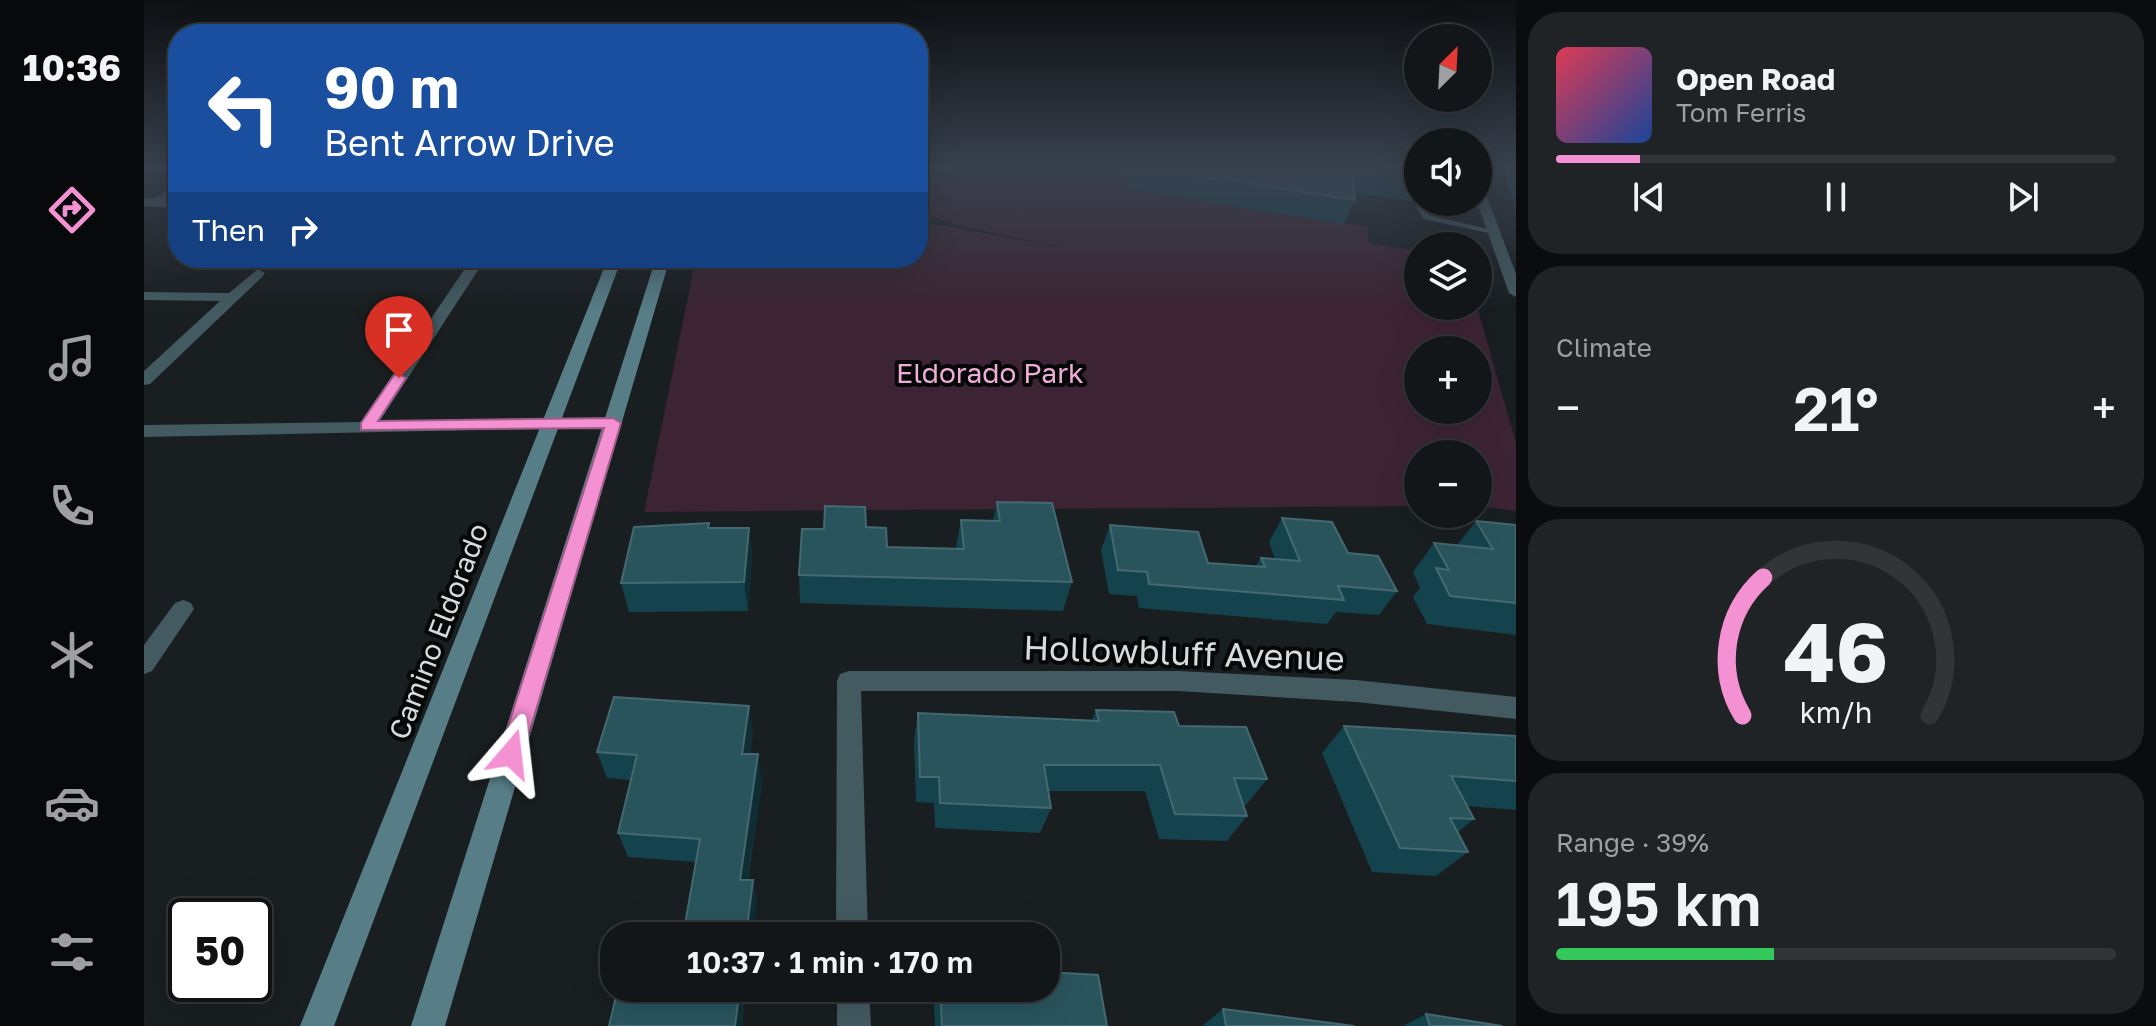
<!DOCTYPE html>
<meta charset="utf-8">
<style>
body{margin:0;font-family:"Golos Text",sans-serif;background:#202325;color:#f1f3f6;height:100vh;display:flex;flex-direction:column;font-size:30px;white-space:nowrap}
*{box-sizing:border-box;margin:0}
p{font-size:26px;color:#9d9fa2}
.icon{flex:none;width:44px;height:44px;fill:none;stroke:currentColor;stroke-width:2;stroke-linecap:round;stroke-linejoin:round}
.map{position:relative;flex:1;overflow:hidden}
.details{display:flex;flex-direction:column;gap:12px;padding:12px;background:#0a0c0d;width:640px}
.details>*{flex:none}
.hud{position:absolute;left:24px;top:24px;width:760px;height:244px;border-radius:32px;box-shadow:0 8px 32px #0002,0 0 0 2px #323537;background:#1a4fa0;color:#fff;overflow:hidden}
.needle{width:52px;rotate:24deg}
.fabs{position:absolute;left:1260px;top:24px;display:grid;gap:16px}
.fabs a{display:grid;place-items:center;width:88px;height:88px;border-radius:50%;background:#131618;box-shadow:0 8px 32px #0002,0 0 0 2px #323537;font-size:40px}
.speed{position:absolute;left:24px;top:898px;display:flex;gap:16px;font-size:40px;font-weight:700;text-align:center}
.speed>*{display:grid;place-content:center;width:104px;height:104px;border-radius:50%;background:#131618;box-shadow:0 8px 32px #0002,0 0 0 2px #323537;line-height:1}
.speed .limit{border:4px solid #111;border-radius:12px;background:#fff;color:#111}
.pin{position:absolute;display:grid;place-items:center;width:68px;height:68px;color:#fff;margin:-82px -34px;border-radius:50% 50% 50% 0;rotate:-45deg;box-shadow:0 0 8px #0007}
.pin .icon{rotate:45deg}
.me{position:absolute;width:88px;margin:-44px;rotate:17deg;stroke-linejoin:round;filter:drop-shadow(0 0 6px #0008)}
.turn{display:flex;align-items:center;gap:28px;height:168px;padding:0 24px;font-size:36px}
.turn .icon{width:104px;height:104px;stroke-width:2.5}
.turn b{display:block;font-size:56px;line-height:68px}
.then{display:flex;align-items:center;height:76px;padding:0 24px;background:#0003;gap:16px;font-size:30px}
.big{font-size:60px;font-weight:600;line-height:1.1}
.details .widget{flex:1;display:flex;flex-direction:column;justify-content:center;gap:12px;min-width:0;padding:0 28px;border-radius:32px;background:#202325}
.details .dial{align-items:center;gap:0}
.dial svg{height:208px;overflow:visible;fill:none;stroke:#323537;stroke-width:7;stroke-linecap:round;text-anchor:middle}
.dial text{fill:#f1f3f6;stroke:none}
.song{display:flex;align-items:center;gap:24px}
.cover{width:96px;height:96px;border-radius:12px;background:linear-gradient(135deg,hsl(350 70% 55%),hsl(220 70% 35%))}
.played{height:8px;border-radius:4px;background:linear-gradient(90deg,#f491d3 15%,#323537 15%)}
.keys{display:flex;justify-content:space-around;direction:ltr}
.heat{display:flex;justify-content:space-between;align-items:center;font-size:44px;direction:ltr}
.charge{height:12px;border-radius:6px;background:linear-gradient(90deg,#34c759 39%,#323537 0)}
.trip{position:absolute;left:456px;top:922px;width:460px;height:80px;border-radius:32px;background:#131618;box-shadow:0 8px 32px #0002,0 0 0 2px #323537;font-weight:600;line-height:80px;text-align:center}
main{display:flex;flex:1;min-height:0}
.tabs{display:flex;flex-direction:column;width:144px;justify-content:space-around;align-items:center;background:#08090a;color:#9d9fa2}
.tabs .icon{width:56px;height:56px}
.tabs .current{color:#f491d3}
.tabs b{font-size:36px;color:#f1f3f6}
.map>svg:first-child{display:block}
.green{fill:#3d2434;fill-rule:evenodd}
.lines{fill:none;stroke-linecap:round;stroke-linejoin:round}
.lane{fill:#435a60;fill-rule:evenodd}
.street{fill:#435a60;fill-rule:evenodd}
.secondary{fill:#577d86;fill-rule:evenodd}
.wall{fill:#15434d}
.shaded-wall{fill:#0e2e34}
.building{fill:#2a545c;stroke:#456970;stroke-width:2}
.route{fill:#f491d3;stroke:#9f5e89;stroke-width:2}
.labels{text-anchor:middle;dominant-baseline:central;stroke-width:8;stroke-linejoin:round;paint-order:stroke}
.park-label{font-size:28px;fill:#efacd7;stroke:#060808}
.street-label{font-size:28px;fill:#d7dbdc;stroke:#060808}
.near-street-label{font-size:34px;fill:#d7dbdc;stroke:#060808}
</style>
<main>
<nav class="tabs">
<b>10:36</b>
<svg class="icon current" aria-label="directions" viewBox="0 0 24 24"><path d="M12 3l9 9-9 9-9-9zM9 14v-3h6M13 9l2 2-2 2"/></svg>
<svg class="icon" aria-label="music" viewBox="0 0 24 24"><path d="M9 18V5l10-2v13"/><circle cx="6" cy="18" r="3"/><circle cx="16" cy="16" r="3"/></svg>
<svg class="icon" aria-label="phone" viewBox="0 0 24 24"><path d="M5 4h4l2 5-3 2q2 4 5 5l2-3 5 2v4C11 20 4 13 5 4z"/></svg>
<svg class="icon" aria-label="climate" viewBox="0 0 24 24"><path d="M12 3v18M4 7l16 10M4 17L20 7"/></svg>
<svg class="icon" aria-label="car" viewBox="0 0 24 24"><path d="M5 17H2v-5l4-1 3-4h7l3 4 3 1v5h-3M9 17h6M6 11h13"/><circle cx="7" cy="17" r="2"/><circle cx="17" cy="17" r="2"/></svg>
<svg class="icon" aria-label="filters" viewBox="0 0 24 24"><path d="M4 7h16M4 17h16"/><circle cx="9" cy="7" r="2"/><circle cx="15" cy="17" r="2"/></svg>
</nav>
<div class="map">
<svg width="1372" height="1026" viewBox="0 0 1372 1026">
<rect width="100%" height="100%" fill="#191e20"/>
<path class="green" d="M 774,166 L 958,167 L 956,172 L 988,178 L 984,189 L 1224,227 L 1225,243 L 1274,251 L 1274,306 L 1333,306 L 1372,443 L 1372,511 L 1334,506 L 1334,454 L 1274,454 L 1274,506 L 500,512 L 552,258 L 774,258 L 774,221 L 920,248 L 817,226 L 774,212 ZM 1274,350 L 1334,350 L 1334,410 L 1274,410 Z"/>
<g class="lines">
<path class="lane" d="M 1274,200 L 1274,202 L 1279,202 L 1285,215 L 1353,231 L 1349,234 L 1279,219 L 1271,202 Z"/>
<path class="street" d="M 1334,166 L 1372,171 L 1372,177 L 1334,171 Z
M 34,184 L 34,192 L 23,200 L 34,200 L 34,208 L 0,206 L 0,198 L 9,199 Z
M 1334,186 L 1340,189 L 1372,274 L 1372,297 L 1365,293 L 1333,202 Z
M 328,258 L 342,258 L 235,422 L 469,418 L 478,423 L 475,427 L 0,437 L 0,425 L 217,422 Z
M 114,269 L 121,273 L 119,276 L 6,384 L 0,385 L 0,371 L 76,301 L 0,300 L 0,292 L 85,293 Z
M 39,600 L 47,603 L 50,609 L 8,671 L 0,674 L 0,645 L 31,603 Z
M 705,671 L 1034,671 L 1212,680 L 1372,697 L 1372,719 L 1212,702 L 1034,691 L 717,691 L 724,936 L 692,936 L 693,681 L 696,674 Z
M 693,988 L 725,988 L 727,1026 L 693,1026 Z"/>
<path class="secondary" d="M 464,258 L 478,258 L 190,1026 L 156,1026 Z
M 512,258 L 526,258 L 301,1026 L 267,1026 Z"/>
</g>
<path class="wall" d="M 973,166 L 1274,166 L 1274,189 L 1268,201 L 1211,193 L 1211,200 L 1200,224 L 983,189 L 986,178 L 971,176 Z
M 1358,166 L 1372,166 L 1372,206 L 1363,185 L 1362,178 L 1368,168 Z
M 853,502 L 928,582 L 919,611 L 656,603 L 655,575 L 680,529 L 722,527 L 743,547 L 812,548 L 817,520 L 849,521 Z
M 1138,518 L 1204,553 L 1253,591 L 1235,615 L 1192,612 L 1183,624 L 995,608 L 993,596 L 965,594 L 957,550 L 966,525 L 1064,563 L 1112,566 L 1117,558 L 1131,559 L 1125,542 Z
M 1332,521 L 1372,525 L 1372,635 L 1283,624 L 1269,597 L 1276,588 L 1269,572 L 1290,543 L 1313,545 Z
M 566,528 L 605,528 L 608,556 L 604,611 L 485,612 L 477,583 Z
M 952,710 L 1035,726 L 1123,779 L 1102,805 L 1099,805 L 1103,816 L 1083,841 L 1015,839 L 1001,791 L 904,791 L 907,808 L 896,833 L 791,828 L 790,803 L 772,802 L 770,740 L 774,713 L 948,720 Z
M 1200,726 L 1372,736 L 1372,810 L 1323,806 L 1330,819 L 1314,832 L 1324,852 L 1292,876 L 1228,872 L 1178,753 Z
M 609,733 L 606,754 L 618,781 L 604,880 L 613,904 L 540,930 L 552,862 L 484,857 L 474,833 L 487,780 L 463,778 L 453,752 Z
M 789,988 L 902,988 L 963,1026 L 791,1026 Z
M 1079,1009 L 1210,1026 L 1058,1026 Z
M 1282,1014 L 1358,1026 L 1259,1026 Z"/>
<path class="shaded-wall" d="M 605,528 L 608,556 L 604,611 L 600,582 Z
M 605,706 L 609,733 L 602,780 L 598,754 Z
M 614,754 L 618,781 L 600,903 L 596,880 Z
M 609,880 L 613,904 L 609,936 L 602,936 Z
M 596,988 L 603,988 L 598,1026 L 591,1026 Z"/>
<path class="building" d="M 989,166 L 1274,166 L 1274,177 L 1208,168 L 1211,200 Z
M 853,502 L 908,503 L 928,582 L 655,575 L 658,529 L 680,529 L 681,506 L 721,507 L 722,527 L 742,528 L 743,547 L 820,549 L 817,520 L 856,521 Z
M 1138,518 L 1188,522 L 1204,553 L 1234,556 L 1253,591 L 1194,586 L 1200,600 L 1005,584 L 1003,572 L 974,570 L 966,525 L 1054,532 L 1064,563 L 1121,567 L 1117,558 L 1156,561 Z
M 1332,521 L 1372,525 L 1372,603 L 1306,596 L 1292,568 L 1305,570 L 1290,543 L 1349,549 Z
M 565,523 L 564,528 L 605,528 L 600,582 L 477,583 L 490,527 Z
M 470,697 L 605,706 L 598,754 L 614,754 L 596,880 L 609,880 L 602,936 L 485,936 L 488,926 L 540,930 L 556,839 L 474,833 L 493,755 L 453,752 Z
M 952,710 L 1030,712 L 1035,726 L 1102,727 L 1123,779 L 1090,778 L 1103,816 L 1031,814 L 1016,765 L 900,765 L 907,808 L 796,803 L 795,777 L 776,777 L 774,713 L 955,721 Z
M 1200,726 L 1372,736 L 1372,781 L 1307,776 L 1330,819 L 1306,818 L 1324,852 L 1256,848 Z
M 902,972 L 954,975 L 963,1026 L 798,1026 L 796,988 L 902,988 Z
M 474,988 L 596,988 L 591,1026 L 465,1026 Z
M 1079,1009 L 1210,1026 L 1082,1026 Z
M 1282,1014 L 1358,1026 L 1286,1026 Z"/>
<linearGradient id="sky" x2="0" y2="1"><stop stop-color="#0e1012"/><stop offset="0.54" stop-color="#38414e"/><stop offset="1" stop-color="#38414e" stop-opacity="0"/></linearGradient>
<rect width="1372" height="310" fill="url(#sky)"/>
<path class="route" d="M 255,374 L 262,378 L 234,421 L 469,418 L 477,423 L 379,754 L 376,762 L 367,765 L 359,762 L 355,754 L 460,428 L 217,430 L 217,423 L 250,375 Z"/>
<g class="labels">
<g class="park-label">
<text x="846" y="372">Eldorado Park</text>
</g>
<g class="street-label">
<text transform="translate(294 631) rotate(-69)">Camino Eldorado</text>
</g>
<g class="near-street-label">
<text transform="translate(1040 652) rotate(2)">Hollowbluff Avenue</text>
</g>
</g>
</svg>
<div class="fabs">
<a><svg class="needle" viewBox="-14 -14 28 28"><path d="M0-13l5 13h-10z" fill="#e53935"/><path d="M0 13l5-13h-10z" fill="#9d9fa2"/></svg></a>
<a><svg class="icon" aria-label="sound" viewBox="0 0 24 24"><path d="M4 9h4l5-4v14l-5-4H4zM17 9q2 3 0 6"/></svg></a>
<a><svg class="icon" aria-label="layers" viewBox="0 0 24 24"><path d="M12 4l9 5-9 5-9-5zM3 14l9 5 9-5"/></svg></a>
<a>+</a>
<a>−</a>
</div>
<div class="speed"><div class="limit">50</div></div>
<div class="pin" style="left:255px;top:378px;background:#d93025"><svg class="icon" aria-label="arrive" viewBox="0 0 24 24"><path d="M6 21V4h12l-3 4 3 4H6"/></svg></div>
<svg class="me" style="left:367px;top:754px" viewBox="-20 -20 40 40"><path d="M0-17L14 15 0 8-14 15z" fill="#f491d3" stroke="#fff" stroke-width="4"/></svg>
<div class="trip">10:37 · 1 min · 170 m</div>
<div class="hud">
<div class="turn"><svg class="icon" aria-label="left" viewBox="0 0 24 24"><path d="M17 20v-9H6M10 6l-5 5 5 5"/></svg><div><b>90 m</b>Bent Arrow Drive</div></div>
<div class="then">Then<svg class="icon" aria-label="right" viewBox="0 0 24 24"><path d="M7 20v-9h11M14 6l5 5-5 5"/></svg></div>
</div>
</div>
<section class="details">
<div class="widget">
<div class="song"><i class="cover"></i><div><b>Open Road</b><p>Tom Ferris</p></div></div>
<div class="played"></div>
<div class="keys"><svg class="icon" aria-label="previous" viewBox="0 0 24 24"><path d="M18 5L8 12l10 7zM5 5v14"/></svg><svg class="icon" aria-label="pause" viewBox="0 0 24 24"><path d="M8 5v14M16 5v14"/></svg><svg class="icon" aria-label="next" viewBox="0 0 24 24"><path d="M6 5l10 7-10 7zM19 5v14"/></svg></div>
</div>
<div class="widget"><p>Climate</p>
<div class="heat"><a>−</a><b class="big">21°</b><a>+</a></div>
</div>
<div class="widget dial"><svg viewBox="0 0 100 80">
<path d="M14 69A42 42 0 1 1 86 69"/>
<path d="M14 69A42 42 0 0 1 22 16" stroke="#f491d3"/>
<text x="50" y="56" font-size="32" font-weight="700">46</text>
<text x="50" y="72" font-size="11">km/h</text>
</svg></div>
<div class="widget"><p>Range · 39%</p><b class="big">195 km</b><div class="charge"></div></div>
</section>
</main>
